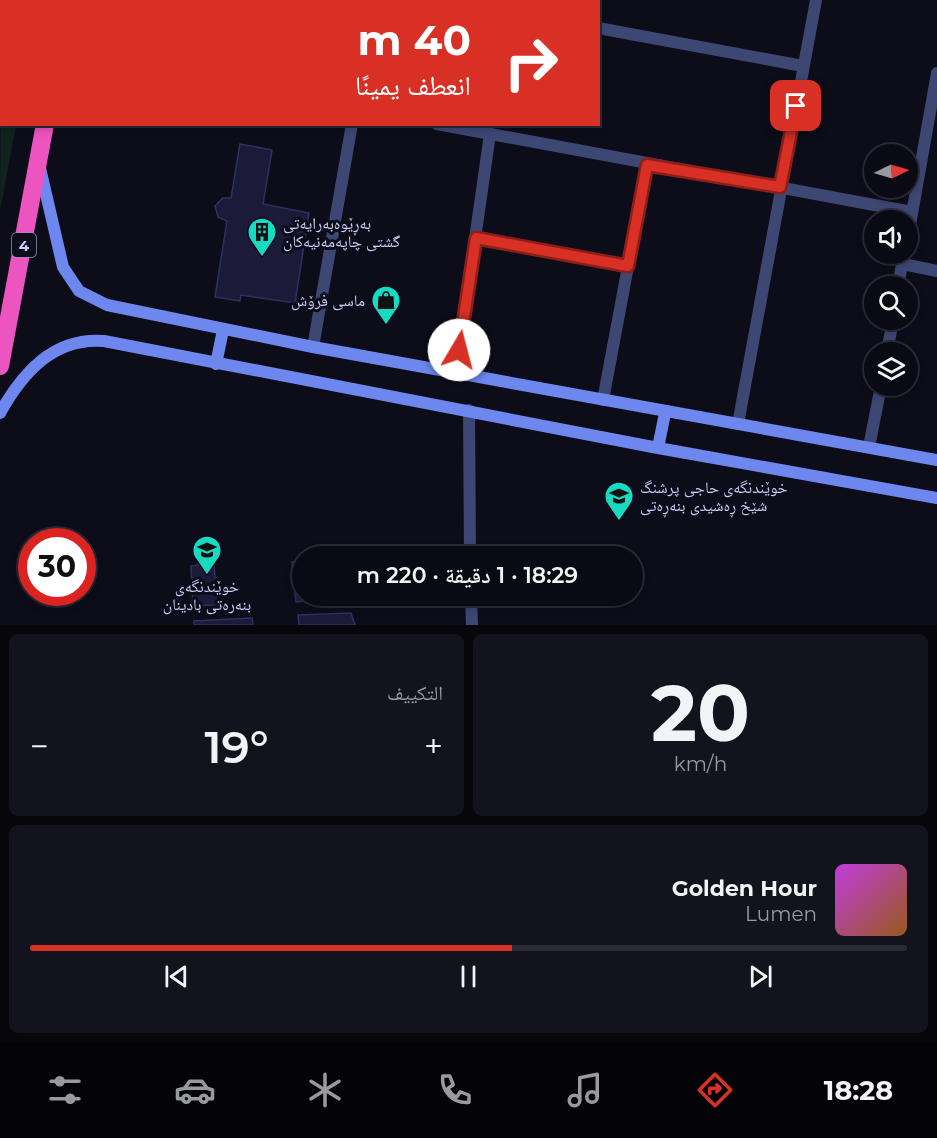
<!DOCTYPE html>
<html lang="ar">
<meta charset="utf-8">
<style>
body{margin:0;font-family:Montserrat,"Noto Naskh Arabic",sans-serif;background:#13131d;color:#f1f3f6;direction:rtl;height:100vh;display:flex;flex-direction:column;font-size:22px;white-space:nowrap}
*{box-sizing:border-box;margin:0}
p{font-size:20px;color:#999aa0}
.icon{flex:none;width:33px;height:33px;fill:none;stroke:currentColor;stroke-width:2;stroke-linecap:round;stroke-linejoin:round}
.map{position:relative;height:625px;overflow:hidden;direction:ltr}
.panel{display:flex;flex-direction:column;gap:9px;padding:9px;background:#06060b;flex:1}
.panel>*{flex:none}
.top-card{position:absolute;left:0px;top:0px;width:600px;height:126px;box-shadow:0 3px 9px #0003,0 0 0 2px #2a2b34;direction:rtl;background:#d93025;color:#fff;overflow:hidden}
.needle{width:39px;rotate:85deg}
.controls{position:absolute;left:864px;top:144px;display:grid;gap:12px}
.controls a{display:grid;place-items:center;width:54px;height:54px;border-radius:50%;background:#0a0a14;box-shadow:0 3px 9px #0003,0 0 0 2px #2a2b34;font-size:30px}
.speed{position:absolute;left:18px;top:528px;display:flex;gap:12px;font-size:30px;font-weight:700;text-align:center}
.speed>*{display:grid;place-content:center;width:78px;height:78px;border-radius:50%;background:#0a0a14;box-shadow:0 3px 9px #0003,0 0 0 2px #2a2b34;line-height:1}
.speed .limit{border:9px solid #d22;background:#fff;color:#111}
.pin{position:absolute;display:grid;place-items:center;width:51px;height:51px;color:#fff;margin:-26px;border-radius:12px;box-shadow:0 3px 9px #0006}
.me{position:absolute;width:66px;margin:-33px;rotate:8deg;stroke-linejoin:round;filter:drop-shadow(0 0 4px #0008)}
.turn{display:flex;align-items:center;gap:21px;height:126px;padding:0 30px;font-size:27px}
.turn .icon{width:78px;height:78px;stroke-width:2.5}
.turn b{display:block;font-size:42px;line-height:51px}
.big{font-size:45px;font-weight:600;line-height:1.1}
.panel .card{flex:1;display:flex;flex-direction:column;justify-content:center;gap:9px;min-width:0;padding:0 21px;border-radius:9px;background:#13131d}
.panel .dial{align-items:center;gap:0}
.dial b{font-size:78px;line-height:1}
.song{display:flex;align-items:center;gap:18px}
.cover{width:72px;height:72px;border-radius:9px;background:linear-gradient(135deg,hsl(290 70% 55%),hsl(30 70% 35%))}
.played{height:6px;border-radius:3px;background:linear-gradient(90deg,#d93025 55%,#2a2b34 55%)}
.keys{display:flex;justify-content:space-around;direction:ltr}
.heat{display:flex;justify-content:space-between;align-items:center;font-size:33px;direction:ltr}
.panel .tiles{flex:1;display:grid;gap:9px;grid-template-columns:1fr 1fr}
.card:last-child{grid-column:span 2}
.trip{position:absolute;left:292px;top:546px;width:351px;height:60px;border-radius:30px;background:#0a0a14;box-shadow:0 3px 9px #0003,0 0 0 2px #2a2b34;font-weight:600;line-height:60px;text-align:center;direction:rtl}
.tab-bar{display:flex;height:96px;justify-content:space-around;align-items:center;background:#040408;color:#999aa0}
.tab-bar .icon{width:42px;height:42px}
.tab-bar .active{color:#d93025}
.tab-bar b{font-size:27px;color:#f1f3f6}
.map>svg:first-child{display:block}
.green{fill:#10231e}
.building{fill:#1b1b39;stroke:#2f3162;stroke-width:1.5}
.lines{fill:none;stroke-linecap:round;stroke-linejoin:round}
.path{stroke:#39a083;stroke-width:3;stroke-dasharray:3 4.5;stroke-linecap:butt}
.street{stroke:#3d4774;stroke-width:12}
.secondary{stroke:#6d87ef;stroke-width:12}
.highway{stroke:#ec54bf;stroke-width:18}
.route-casing{stroke:#8d1f18;stroke-width:15}
.route{stroke:#d93025;stroke-width:10}
.labels{text-anchor:middle;dominant-baseline:central;stroke-width:6;stroke-linejoin:round;paint-order:stroke}
.shield{fill:#0d0d1a;stroke:#9296b6;stroke-width:1.5}
.shield-label{font-size:15px;font-weight:bold;fill:#cbd0f9}
.poi-label{font-size:16px;fill:#cbd0f9;stroke:#0d0d1a;text-anchor:start}
</style>
<div class="map">
<svg width="937" height="625" viewBox="0 0 937 625">
<rect width="100%" height="100%" fill="#0d0d1a"/>
<path class="green" d="M 1,78 L 2,124 L 16,125 L 0,211 Z"/>
<path class="building" d="M 240,144 L 272,150 L 263,204 L 309,213 L 295,303 L 241,295 L 240,301 L 215,297 L 227,221 L 218,217 L 215,206 L 223,198 L 231,198 Z
M 303,561 L 303,596 L 316,596 L 316,600 L 296,602 L 292,562 Z
M 214,564 L 217,605 L 193,606 L 191,566 Z
M 351,613 L 355,625 L 299,625 L 298,615 Z
M 252,618 L 253,625 L 194,625 L 194,621 Z"/>
<g class="lines">
<path class="path" d="M 0,66 L 2,66"/>
<path class="street" d="M 451,0 L 459,2
M 375,2 L 376,0
M 598,28 L 803,66
M 437,124 L 912,212
M 908,236 L 937,73
M 475,238 L 628,266
M 903,264 L 937,271
M 898,286 L 904,254
M 313,347 L 352,124
M 887,352 L 893,320
M 456,372 L 490,134
M 603,400 L 647,165
M 469,410 L 470,556
M 738,424 L 816,0
M 869,447 L 881,386
M 471,596 L 472,625"/>
<path class="secondary" d="M 40,168 L 63,267 L 79,291 L 107,305 L 313,347 L 937,460
M 216,364 L 223,330
M 0,413 C 23,372 54,337 104,341 L 658,448 L 937,498
M 658,448 L 665,413"/>
<path class="highway" d="M 67,2 L 67,0
M 0,366 L 45,124"/>
</g>
<g class="lines">
<g class="route-casing">
<path id="route" d="M 459,350 L 476,238 L 628,266 L 647,165 L 780,187 L 796,106"/>
</g>
<use href="#route" class="route"/>
</g>
<defs>
<g id="building-pin" transform="scale(1.5)"><path d="M0 17L-7.5 6A9.5 9.5 0 1 1 7.5 6Z" fill="#18d9c1" stroke="#0d0d1a"/><path d="M-4-6H4V6H1V3H-1V6H-4ZM-2.5-4.3h1.7v1.8h-1.7ZM.8-4.3h1.7v1.8H.8ZM-2.5-1h1.7V.8h-1.7ZM.8-1h1.7V.8H.8Z" fill="#111"/></g>
<g id="shop-pin" transform="scale(1.5)"><path d="M0 17L-7.5 6A9.5 9.5 0 1 1 7.5 6Z" fill="#18d9c1" stroke="#0d0d1a"/><path d="M-5-2.5h2.3a2.7 3.5 0 0 1 5.4 0H5L5.5 6h-11ZM-1.5-2.5h3a1.5 2.3 0 0 0-3 0Z" fill="#111"/></g>
<g id="school-pin" transform="scale(1.5)"><path d="M0 17L-7.5 6A9.5 9.5 0 1 1 7.5 6Z" fill="#18d9c1" stroke="#0d0d1a"/><path d="M0-5L7-2L0 1L-7-2ZM-4 1L0 2.5L4 1V4Q0 6-4 4Z" fill="#111"/></g>
</defs>
<g fill-rule="evenodd">
<use href="#building-pin" x="262" y="232"/>
<use href="#shop-pin" x="386" y="300"/>
<use href="#school-pin" x="619" y="496"/>
<use href="#school-pin" x="207" y="550"/>
</g>
<g class="labels">
<rect class="shield" x="12" y="233" width="24" height="24" rx="4.5"/>
<g class="shield-label">
<text x="24" y="245">4</text>
</g>
<g class="poi-label">
<text x="283" y="223">بەڕێوەبەرایەتی<tspan x="283" dy="18">گشتی چاپەمەنیەکان</tspan></text>
<text x="365" y="300" text-anchor="end">ماسی فرۆش</text>
<text x="640" y="487">خوێندنگەی حاجی پرشنگ<tspan x="640" dy="18">شێخ ڕەشیدی بنەڕەتی</tspan></text>
<text x="207" y="586" text-anchor="middle">خوێندنگەی<tspan x="207" dy="18">بنەرەتی بادینان</tspan></text>
</g>
</g>
</svg>
<div class="controls">
<a><svg class="needle" viewBox="-14 -14 28 28"><path d="M0-13l5 13h-10z" fill="#e53935"/><path d="M0 13l5-13h-10z" fill="#999aa0"/></svg></a>
<a><svg class="icon" aria-label="sound" viewBox="0 0 24 24"><path d="M4 9h4l5-4v14l-5-4H4zM17 9q2 3 0 6"/></svg></a>
<a><svg class="icon" aria-label="search" viewBox="0 0 24 24"><circle cx="10" cy="10" r="6"/><path d="M15 15l6 6"/></svg></a>
<a><svg class="icon" aria-label="layers" viewBox="0 0 24 24"><path d="M12 4l9 5-9 5-9-5zM3 14l9 5 9-5"/></svg></a>
</div>
<div class="speed"><div class="limit">30</div></div>
<div class="pin" style="left:796px;top:106px;background:#d93025"><svg class="icon" aria-label="arrive" viewBox="0 0 24 24"><path d="M6 21V4h12l-3 4 3 4H6"/></svg></div>
<svg class="me" style="left:459px;top:350px" viewBox="-20 -20 40 40"><circle r="19" fill="#fff"/><path d="M0-13L10 11 0 6-10 11z" fill="#d93025"/></svg>
<div class="trip">18:29 · 1 دقيقة · 220 m</div>
<div class="top-card">
<div class="turn"><svg class="icon" aria-label="right" viewBox="0 0 24 24"><path d="M7 20v-9h11M14 6l5 5-5 5"/></svg><div><b>40 m</b>انعطف يمينًا</div></div>
</div>
</div>
<section class="panel">
<div class="tiles">
<div class="card dial"><b>20</b><p>km/h</p></div>
<div class="card"><p>التكييف</p>
<div class="heat"><a>−</a><b class="big">19°</b><a>+</a></div>
</div>
<div class="card">
<div class="song"><i class="cover"></i><div><b>Golden Hour</b><p>Lumen</p></div></div>
<div class="played"></div>
<div class="keys"><svg class="icon" aria-label="previous" viewBox="0 0 24 24"><path d="M18 5L8 12l10 7zM5 5v14"/></svg><svg class="icon" aria-label="pause" viewBox="0 0 24 24"><path d="M8 5v14M16 5v14"/></svg><svg class="icon" aria-label="next" viewBox="0 0 24 24"><path d="M6 5l10 7-10 7zM19 5v14"/></svg></div>
</div>
</div>
</section>
<nav class="tab-bar">
<b>18:28</b>
<svg class="icon active" aria-label="directions" viewBox="0 0 24 24"><path d="M12 3l9 9-9 9-9-9zM9 14v-3h6M13 9l2 2-2 2"/></svg>
<svg class="icon" aria-label="music" viewBox="0 0 24 24"><path d="M9 18V5l10-2v13"/><circle cx="6" cy="18" r="3"/><circle cx="16" cy="16" r="3"/></svg>
<svg class="icon" aria-label="phone" viewBox="0 0 24 24"><path d="M5 4h4l2 5-3 2q2 4 5 5l2-3 5 2v4C11 20 4 13 5 4z"/></svg>
<svg class="icon" aria-label="climate" viewBox="0 0 24 24"><path d="M12 3v18M4 7l16 10M4 17L20 7"/></svg>
<svg class="icon" aria-label="car" viewBox="0 0 24 24"><path d="M5 17H2v-5l4-1 3-4h7l3 4 3 1v5h-3M9 17h6M6 11h13"/><circle cx="7" cy="17" r="2"/><circle cx="17" cy="17" r="2"/></svg>
<svg class="icon" aria-label="filters" viewBox="0 0 24 24"><path d="M4 7h16M4 17h16"/><circle cx="9" cy="7" r="2"/><circle cx="15" cy="17" r="2"/></svg>
</nav>
